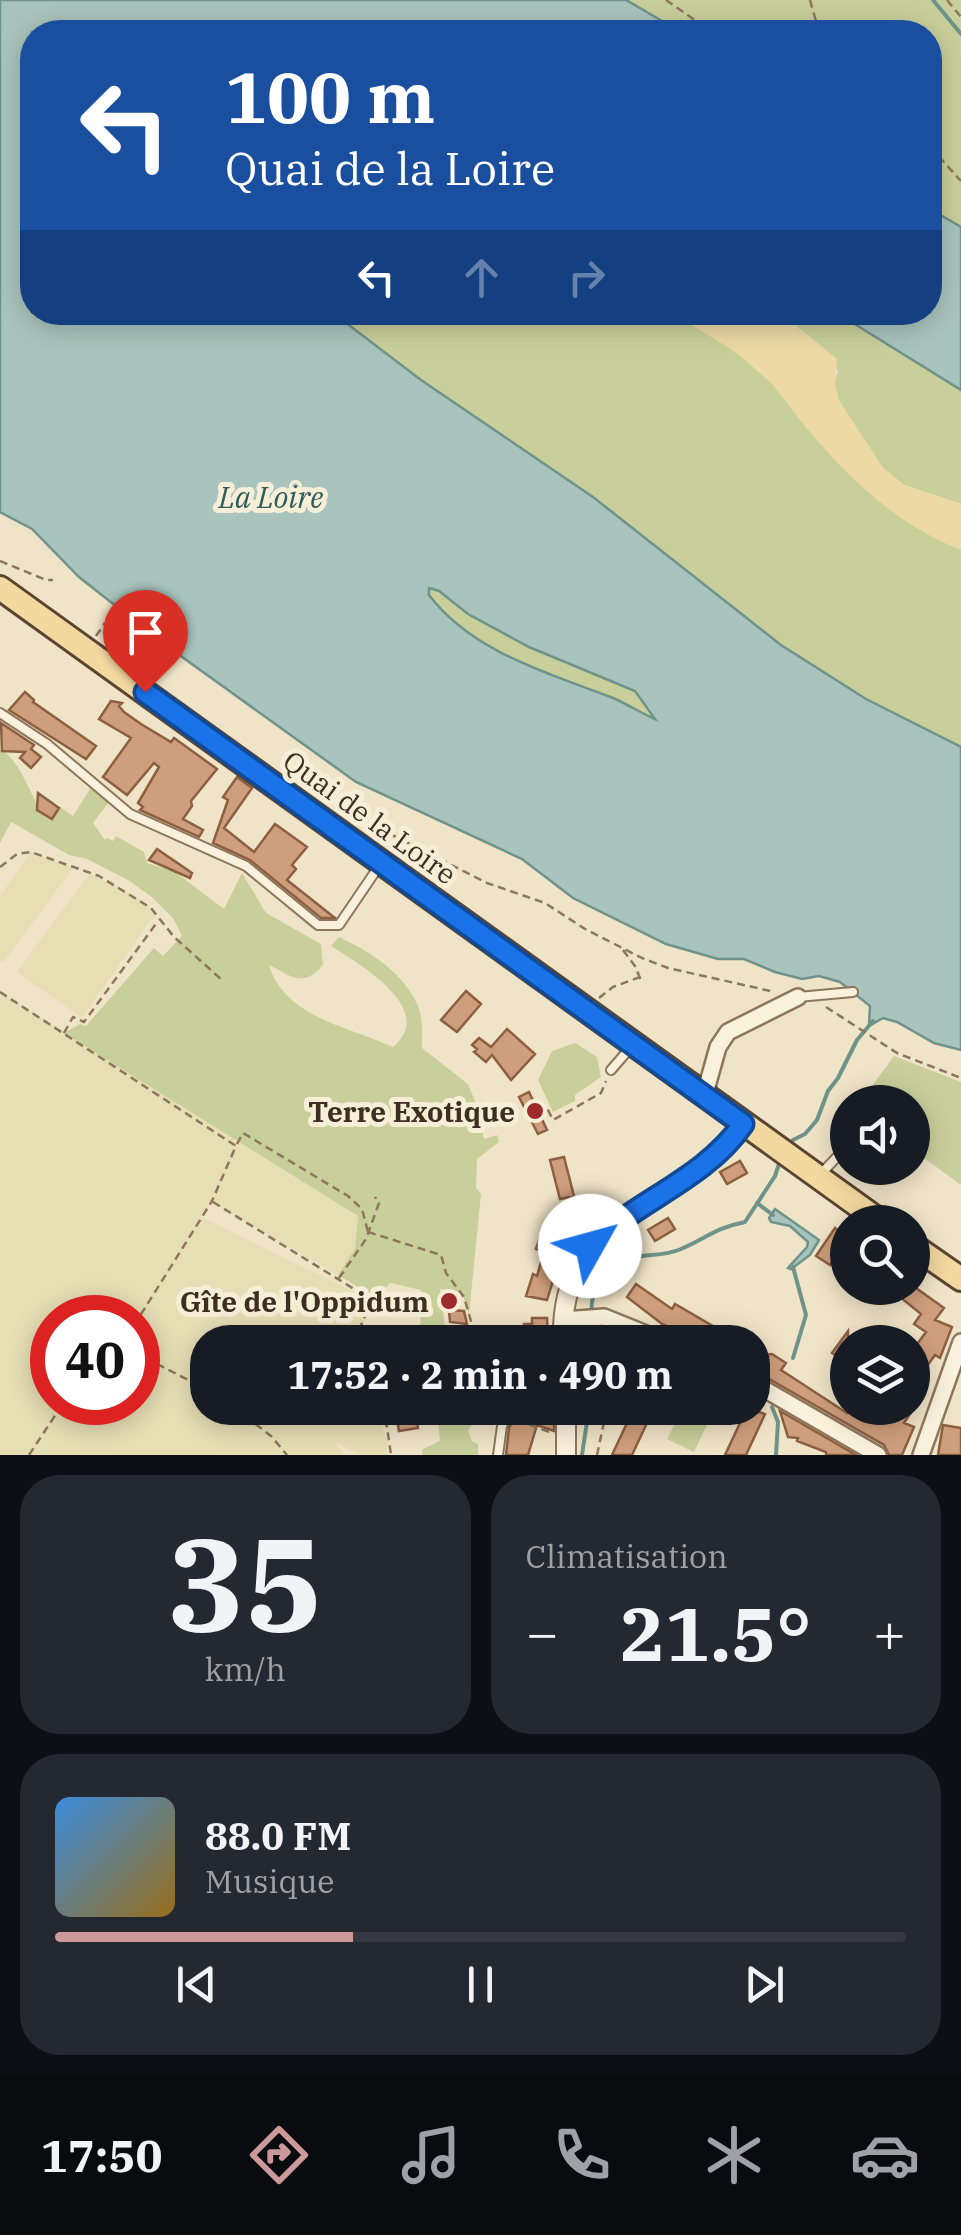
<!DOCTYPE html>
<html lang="fr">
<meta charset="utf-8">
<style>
body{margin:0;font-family:"IBM Plex Serif",serif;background:#242831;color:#f1f3f6;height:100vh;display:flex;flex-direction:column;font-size:38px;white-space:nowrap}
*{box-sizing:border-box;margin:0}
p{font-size:32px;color:#9ea1a6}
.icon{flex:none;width:55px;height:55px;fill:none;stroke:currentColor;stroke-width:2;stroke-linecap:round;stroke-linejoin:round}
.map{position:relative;height:1455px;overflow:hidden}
.panel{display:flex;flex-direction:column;gap:20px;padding:20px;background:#0d0f14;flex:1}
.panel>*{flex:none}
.hud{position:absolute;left:20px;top:20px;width:922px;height:305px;border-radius:40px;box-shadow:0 5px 25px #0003;background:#1a4fa0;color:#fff;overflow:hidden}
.tools{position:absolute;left:830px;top:1085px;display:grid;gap:20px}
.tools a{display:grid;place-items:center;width:100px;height:100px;border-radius:50%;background:#171b24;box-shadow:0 5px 25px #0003;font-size:50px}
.speed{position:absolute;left:30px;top:1295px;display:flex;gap:20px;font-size:50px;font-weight:700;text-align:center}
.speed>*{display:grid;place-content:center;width:130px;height:130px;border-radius:50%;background:#171b24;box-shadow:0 5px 25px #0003;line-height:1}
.speed .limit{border:15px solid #d22;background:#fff;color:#111}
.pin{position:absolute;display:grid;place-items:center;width:85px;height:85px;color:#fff;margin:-102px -42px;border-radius:50% 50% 50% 0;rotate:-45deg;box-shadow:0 0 10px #0007}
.pin .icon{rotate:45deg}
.me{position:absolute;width:110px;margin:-55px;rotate:52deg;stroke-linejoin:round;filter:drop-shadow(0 0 8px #0008)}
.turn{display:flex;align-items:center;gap:35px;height:210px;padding:0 40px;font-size:45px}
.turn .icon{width:130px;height:130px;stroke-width:2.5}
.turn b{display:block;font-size:70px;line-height:85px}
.lanes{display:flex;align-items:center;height:95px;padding:0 40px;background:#0003;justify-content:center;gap:50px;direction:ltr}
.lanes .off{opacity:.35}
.big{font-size:75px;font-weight:700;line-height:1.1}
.panel .widget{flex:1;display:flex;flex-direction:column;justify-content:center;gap:15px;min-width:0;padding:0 35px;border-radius:40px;background:#242831}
.panel .dial{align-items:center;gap:0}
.dial b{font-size:130px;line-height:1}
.song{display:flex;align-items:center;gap:30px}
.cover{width:120px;height:120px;border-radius:15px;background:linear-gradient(135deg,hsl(210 70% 55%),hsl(40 70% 35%))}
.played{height:10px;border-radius:5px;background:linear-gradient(90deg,#cc999b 35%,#363941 35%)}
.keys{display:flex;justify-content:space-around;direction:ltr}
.heat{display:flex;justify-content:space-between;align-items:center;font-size:55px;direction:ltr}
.panel .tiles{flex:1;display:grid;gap:20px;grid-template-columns:1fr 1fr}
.widget:last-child{grid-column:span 2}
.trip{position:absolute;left:190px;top:1325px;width:580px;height:100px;border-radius:40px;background:#171b24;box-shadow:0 5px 25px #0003;font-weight:700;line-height:100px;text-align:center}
.dock{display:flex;height:160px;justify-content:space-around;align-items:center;background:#090b0e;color:#9ea1a6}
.dock .icon{width:70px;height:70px}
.dock .on{color:#cc999b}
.dock b{font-size:45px;color:#f1f3f6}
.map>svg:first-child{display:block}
.farmland{fill:#e6deb5;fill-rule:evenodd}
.green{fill:#c9cf9b}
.sand{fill:#ecd9a5}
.water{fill:#a9c4bc;stroke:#6f938a;stroke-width:2.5;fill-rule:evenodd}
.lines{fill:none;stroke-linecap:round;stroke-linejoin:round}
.stream{stroke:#6f938a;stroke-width:4}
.building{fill:#cf9f7d;stroke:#8d5f41;stroke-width:2.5}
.service-casing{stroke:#8d765c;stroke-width:12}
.minor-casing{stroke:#8d765c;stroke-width:20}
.tertiary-casing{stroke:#8d765c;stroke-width:22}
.primary-casing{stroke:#5b4430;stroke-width:28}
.path{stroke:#8d765c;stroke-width:2.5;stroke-dasharray:8 5;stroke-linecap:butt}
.service{stroke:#faf1dc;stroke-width:8}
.minor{stroke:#faf1dc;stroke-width:15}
.tertiary{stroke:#faf1dc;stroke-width:18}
.primary{stroke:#f3d9a0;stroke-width:22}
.route-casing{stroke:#114b97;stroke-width:25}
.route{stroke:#1a73e8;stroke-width:18}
.poi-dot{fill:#9e2a2b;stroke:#f7eed8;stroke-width:4}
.labels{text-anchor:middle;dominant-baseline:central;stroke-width:10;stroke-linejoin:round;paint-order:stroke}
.street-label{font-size:28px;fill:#3d2e20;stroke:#f7eed8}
.poi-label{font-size:28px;font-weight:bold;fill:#3d2e20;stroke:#f7eed8;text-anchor:end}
.water-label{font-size:30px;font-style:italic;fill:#2f5d5a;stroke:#f7eed8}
</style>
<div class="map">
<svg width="961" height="1455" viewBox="0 0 961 1455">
<rect width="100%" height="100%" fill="#f0e4c8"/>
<path class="farmland" d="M 31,852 L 73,868 L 3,963 L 0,960 L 0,896 Z
M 89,874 L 135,896 L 155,914 L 82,1018 L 17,972 Z
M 0,992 L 359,1216 L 355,1249 L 338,1275 L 211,1202 L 201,1217 L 375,1302 L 353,1342 L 208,1342 L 208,1408 L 375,1408 L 387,1440 L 387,1455 L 361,1455 L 336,1443 L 344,1455 L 0,1455 ZM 52,1318 L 138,1318 L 138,1402 L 52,1402 Z"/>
<path class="green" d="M 626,0 L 961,0 L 961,237 L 930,212 L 930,32 L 681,32 Z
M 272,313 L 693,313 L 768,380 L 961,542 L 961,817 Z
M 793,313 L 837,313 L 961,390 L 961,504 L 904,485 L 883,468 L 839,401 L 834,383 L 838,371 L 826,350 L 797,327 Z
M 429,588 L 439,591 L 468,614 L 529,646 L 635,691 L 657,721 C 582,682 482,665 428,595 Z
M 0,749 C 27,765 28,804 52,819 L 59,806 L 73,816 L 93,784 L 111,799 L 93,823 L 105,840 L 107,838 L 113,841 L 116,836 L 144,852 L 147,863 L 175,872 L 224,909 L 242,873 L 266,913 L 321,944 L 323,965 C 302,989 292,976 269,965 C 285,1018 350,1027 393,1047 C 438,1009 359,964 331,946 L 339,937 C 371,952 404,973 418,1006 C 423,1019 422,1034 422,1048 L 468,1084 L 478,1108 L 484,1139 L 497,1135 L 499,1142 L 477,1159 L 476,1188 L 481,1194 L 469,1315 L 462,1292 L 440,1289 L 447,1342 L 420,1342 L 421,1290 L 390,1283 L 377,1298 L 338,1275 L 355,1249 L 358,1216 L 64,1033 L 80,1024 L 86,1026 L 154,948 L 163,956 L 182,936 L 173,918 L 153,898 L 128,880 L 87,859 L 69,855 L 11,822 L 0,843 Z
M 575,1043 L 597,1057 L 601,1077 L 575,1095 L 575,1101 L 553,1112 L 538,1080 L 552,1051 Z
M 894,1056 L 961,1082 L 961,1185 L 913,1150 L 912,1102 L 869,1102 L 863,1098 Z
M 437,1408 L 475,1408 L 478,1417 L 468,1430 L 472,1441 L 478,1444 L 478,1455 L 422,1455 L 423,1449 L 440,1441 Z
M 683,1408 L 715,1408 L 694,1452 L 667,1439 Z"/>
<path class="sand" d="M 671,313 L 793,313 L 797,327 L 837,359 L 835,383 L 839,401 L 883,468 L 904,485 L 961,504 L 961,550 C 897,525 848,478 805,426 C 792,411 781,393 766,378 C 739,351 704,333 671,313 Z"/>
<path class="water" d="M 0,0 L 626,0 L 681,32 L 32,32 L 32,312 L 333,313 L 421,380 L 593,497 L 781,645 L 866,699 L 961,747 L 961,1050 L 934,1043 L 897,1022 L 883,1018 L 869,1026 L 870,1006 L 840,982 L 819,976 L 802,979 L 775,972 L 744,959 L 718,959 L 666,944 L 573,898 L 522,859 L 356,782 L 164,644 L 79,577 L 32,529 L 0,512 ZM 429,588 L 439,591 L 468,614 L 529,647 L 635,691 L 655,719 C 641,713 627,704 613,698 C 548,673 472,652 429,595 Z
M 930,209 L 961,227 L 961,390 L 837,313 L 930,312 Z
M 775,1209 L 819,1240 L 810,1255 L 791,1269 L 788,1268 L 807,1247 L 808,1242 L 790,1226 L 771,1222 L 769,1218 Z"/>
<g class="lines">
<path class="stream" d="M 933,0 L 961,34
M 789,1146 L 793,1140 L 805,1134 L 817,1120 L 828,1091 L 838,1078 L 857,1040 L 873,1021
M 757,1203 L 773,1215
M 593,1314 C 585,1293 614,1261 635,1257 C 651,1254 665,1256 681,1249 C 707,1238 715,1228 745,1222 L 775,1176 L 781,1158
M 596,1323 L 600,1342
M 793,1358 L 806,1315 L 793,1267
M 772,1407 L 778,1422 L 776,1455
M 582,1455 L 589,1408"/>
</g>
<path class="building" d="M 25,692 L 34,700 L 33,702 L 96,746 L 86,759 L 9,710 Z
M 111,701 L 122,703 L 119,706 L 124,712 L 141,724 L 171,742 L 174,738 L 217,769 L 191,801 L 192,806 L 183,819 L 203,830 L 199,837 L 140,810 L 143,807 L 138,803 L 159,767 L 154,763 L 127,795 L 103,777 L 131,738 L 99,719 Z
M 1,723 L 34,745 L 31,749 L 41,757 L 31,768 L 20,758 L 25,752 L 2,751 Z
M 237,777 L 252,788 L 224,828 L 254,852 L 275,824 L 307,847 L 292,865 L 296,869 L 287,880 L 335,918 L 321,918 L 250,860 L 213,843 L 228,800 L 223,797 Z
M 38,793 L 59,808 L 52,819 L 37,810 Z
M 157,849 L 192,873 L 190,878 L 149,860 Z
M 466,991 L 481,1004 L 457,1032 L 441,1020 Z
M 507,1029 L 535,1054 L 511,1080 L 492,1055 L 486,1062 L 474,1052 L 477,1049 L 472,1045 L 479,1038 L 491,1047 Z
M 529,1092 L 547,1130 L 538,1134 L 519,1097 Z
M 564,1157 L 574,1196 L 560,1199 L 550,1160 Z
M 740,1161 L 747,1173 L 727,1184 L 720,1172 Z
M 668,1218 L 675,1229 L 655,1241 L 648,1230 Z
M 835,1228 L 848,1238 L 830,1265 L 816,1256 Z
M 541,1234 L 565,1242 L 547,1300 L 526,1296 L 533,1274 L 537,1276 L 544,1252 L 536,1249 Z
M 636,1284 L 672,1309 L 675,1304 L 730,1336 L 727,1342 L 693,1342 L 695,1339 L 662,1324 L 627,1297 Z
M 889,1288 L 916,1288 L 944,1308 L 935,1320 L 952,1327 L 940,1358 L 935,1355 L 922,1373 L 912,1366 L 912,1351 L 926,1332 L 914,1324 L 921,1314 Z
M 449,1310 L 464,1311 L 467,1324 L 450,1322 Z
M 532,1318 L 547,1318 L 548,1342 L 534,1342 L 534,1335 L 525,1336 L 524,1324 L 532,1324 Z
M 848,1331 L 848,1351 L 842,1360 L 832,1353 Z
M 772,1354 L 786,1363 L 781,1370 L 847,1413 L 850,1408 L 857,1408 L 877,1416 L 889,1408 L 914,1408 L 904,1423 L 914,1427 L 902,1455 L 889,1455 L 884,1445 L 764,1376 L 768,1368 L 753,1356 Z
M 395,1408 L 414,1408 L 418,1428 L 399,1431 Z
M 512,1408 L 554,1418 L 554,1431 L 537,1425 L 528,1455 L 506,1455 L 509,1428 L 515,1415 Z
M 634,1408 L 654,1408 L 632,1455 L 612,1455 Z
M 747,1408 L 765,1414 L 746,1455 L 725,1455 Z
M 780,1411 L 856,1455 L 826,1455 L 826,1452 L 797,1441 L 798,1438 L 788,1437 Z
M 943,1425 L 961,1428 L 961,1455 L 938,1455 Z"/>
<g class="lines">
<g class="service-casing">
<path id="service" d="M 0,713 L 47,744 L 130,814 L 246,866 L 318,925 L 339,925 L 379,866
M 798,997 L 853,992
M 611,1070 L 631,1047
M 820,1175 L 848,1145
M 498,1455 L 502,1426 L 508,1414"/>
</g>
<g class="minor-casing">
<path id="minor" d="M 704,1097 L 718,1047 L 728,1032 L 798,997
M 563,1320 L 604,1317 L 666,1342
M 752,1382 L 878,1455
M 921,1455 L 961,1342"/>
</g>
<g class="tertiary-casing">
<path id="tertiary" d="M 563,1342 C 558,1206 680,1214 743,1124
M 566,1408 L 566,1455"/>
</g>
<g class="primary-casing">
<path id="primary" d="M 0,588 L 881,1222
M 912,1245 L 961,1279"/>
</g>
<path class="path" d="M 666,0 L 712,32
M 810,0 L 819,32
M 947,0 L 961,17
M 930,147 L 961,181
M 0,561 L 46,580 L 53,580
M 96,636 L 105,623
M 335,806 L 487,883 L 545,903 L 585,929 L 642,958 L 668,968 L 775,992
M 0,867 L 17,854 L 31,852 L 99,876 L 151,908 L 174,937 L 222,980
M 623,950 L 635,966 L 642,983
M 0,992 L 236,1146 L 212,1201 L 138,1319
M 599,998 L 613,987 L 640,977
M 826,1007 L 897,1053 L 961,1078
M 64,1033 L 73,1017 L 84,1022 L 158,921
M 538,1110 L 546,1106 L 553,1120 L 601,1093 L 606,1081
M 237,1144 L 243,1133 L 348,1196 L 362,1209 L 368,1232
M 213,1202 L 367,1297 L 368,1309 L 354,1342
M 368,1232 L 441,1255 L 446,1273 L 464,1297 L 477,1342
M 339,1278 L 366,1239 L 379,1203 L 375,1197
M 138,1346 L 159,1365 L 208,1390
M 235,1408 L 271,1436 L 287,1455
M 379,1408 L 387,1427 L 391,1455
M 517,1420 L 552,1433
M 29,1455 L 64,1402
M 597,1455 L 607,1408"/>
<use href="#service" class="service"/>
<use href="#minor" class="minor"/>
<use href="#tertiary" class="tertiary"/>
<use href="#primary" class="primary"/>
</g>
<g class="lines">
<g class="route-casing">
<path id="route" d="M 145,692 L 743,1124 C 704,1180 637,1200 590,1246"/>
</g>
<use href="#route" class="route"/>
</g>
<g class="poi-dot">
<circle cx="535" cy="1111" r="10"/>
<circle cx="449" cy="1301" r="10"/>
</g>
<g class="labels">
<g class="street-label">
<text transform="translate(370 817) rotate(36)">Quai de la Loire</text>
</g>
<g class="poi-label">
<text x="515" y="1111">Terre Exotique</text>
<text x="429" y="1301">Gîte de l'Oppidum</text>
</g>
<g class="water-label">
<text x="271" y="496">La Loire</text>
</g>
</g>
</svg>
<div class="tools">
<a><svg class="icon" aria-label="sound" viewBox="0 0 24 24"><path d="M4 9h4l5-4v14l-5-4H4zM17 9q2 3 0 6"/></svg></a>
<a><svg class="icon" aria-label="search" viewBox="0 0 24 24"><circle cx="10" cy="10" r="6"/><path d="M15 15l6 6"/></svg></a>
<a><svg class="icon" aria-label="layers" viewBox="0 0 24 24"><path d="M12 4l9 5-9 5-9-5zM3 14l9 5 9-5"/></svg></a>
</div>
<div class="speed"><div class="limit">40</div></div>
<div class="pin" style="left:145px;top:692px;background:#d93025"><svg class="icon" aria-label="arrive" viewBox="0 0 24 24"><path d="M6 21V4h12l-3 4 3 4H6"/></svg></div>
<svg class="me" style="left:590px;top:1246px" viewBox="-20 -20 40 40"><circle r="19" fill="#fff"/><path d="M0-13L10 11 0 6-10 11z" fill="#1a73e8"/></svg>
<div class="trip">17:52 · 2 min · 490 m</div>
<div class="hud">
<div class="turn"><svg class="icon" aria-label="left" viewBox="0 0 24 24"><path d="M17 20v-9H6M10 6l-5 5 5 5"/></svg><div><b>100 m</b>Quai de la Loire</div></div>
<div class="lanes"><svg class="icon" aria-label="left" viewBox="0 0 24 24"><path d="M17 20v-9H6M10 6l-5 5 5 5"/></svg><svg class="icon off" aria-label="ahead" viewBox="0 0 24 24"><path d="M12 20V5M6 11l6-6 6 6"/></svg><svg class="icon off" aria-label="right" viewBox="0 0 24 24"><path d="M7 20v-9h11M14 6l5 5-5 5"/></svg></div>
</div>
</div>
<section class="panel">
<div class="tiles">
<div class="widget dial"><b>35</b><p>km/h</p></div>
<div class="widget"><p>Climatisation</p>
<div class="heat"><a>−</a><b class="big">21.5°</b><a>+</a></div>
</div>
<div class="widget">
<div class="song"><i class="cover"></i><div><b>88.0 FM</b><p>Musique</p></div></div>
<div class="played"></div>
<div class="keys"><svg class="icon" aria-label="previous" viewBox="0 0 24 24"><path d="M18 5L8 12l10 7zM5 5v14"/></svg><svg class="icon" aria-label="pause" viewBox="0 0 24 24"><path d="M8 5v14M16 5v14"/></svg><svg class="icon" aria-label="next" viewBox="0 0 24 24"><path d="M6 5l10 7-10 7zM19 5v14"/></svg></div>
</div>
</div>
</section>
<nav class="dock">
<b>17:50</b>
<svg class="icon on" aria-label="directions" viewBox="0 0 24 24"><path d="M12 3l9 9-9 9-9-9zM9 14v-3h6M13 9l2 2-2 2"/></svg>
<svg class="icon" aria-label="music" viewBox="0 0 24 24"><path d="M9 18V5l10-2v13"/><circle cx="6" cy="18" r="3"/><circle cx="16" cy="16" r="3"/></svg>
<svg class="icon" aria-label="phone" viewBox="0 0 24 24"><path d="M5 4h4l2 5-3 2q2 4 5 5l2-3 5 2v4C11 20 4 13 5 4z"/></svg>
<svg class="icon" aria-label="climate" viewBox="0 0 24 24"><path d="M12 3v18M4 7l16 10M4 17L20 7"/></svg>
<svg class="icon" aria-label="car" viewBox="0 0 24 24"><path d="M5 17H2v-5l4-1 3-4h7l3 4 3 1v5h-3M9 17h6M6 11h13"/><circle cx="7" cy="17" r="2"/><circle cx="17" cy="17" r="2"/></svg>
</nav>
